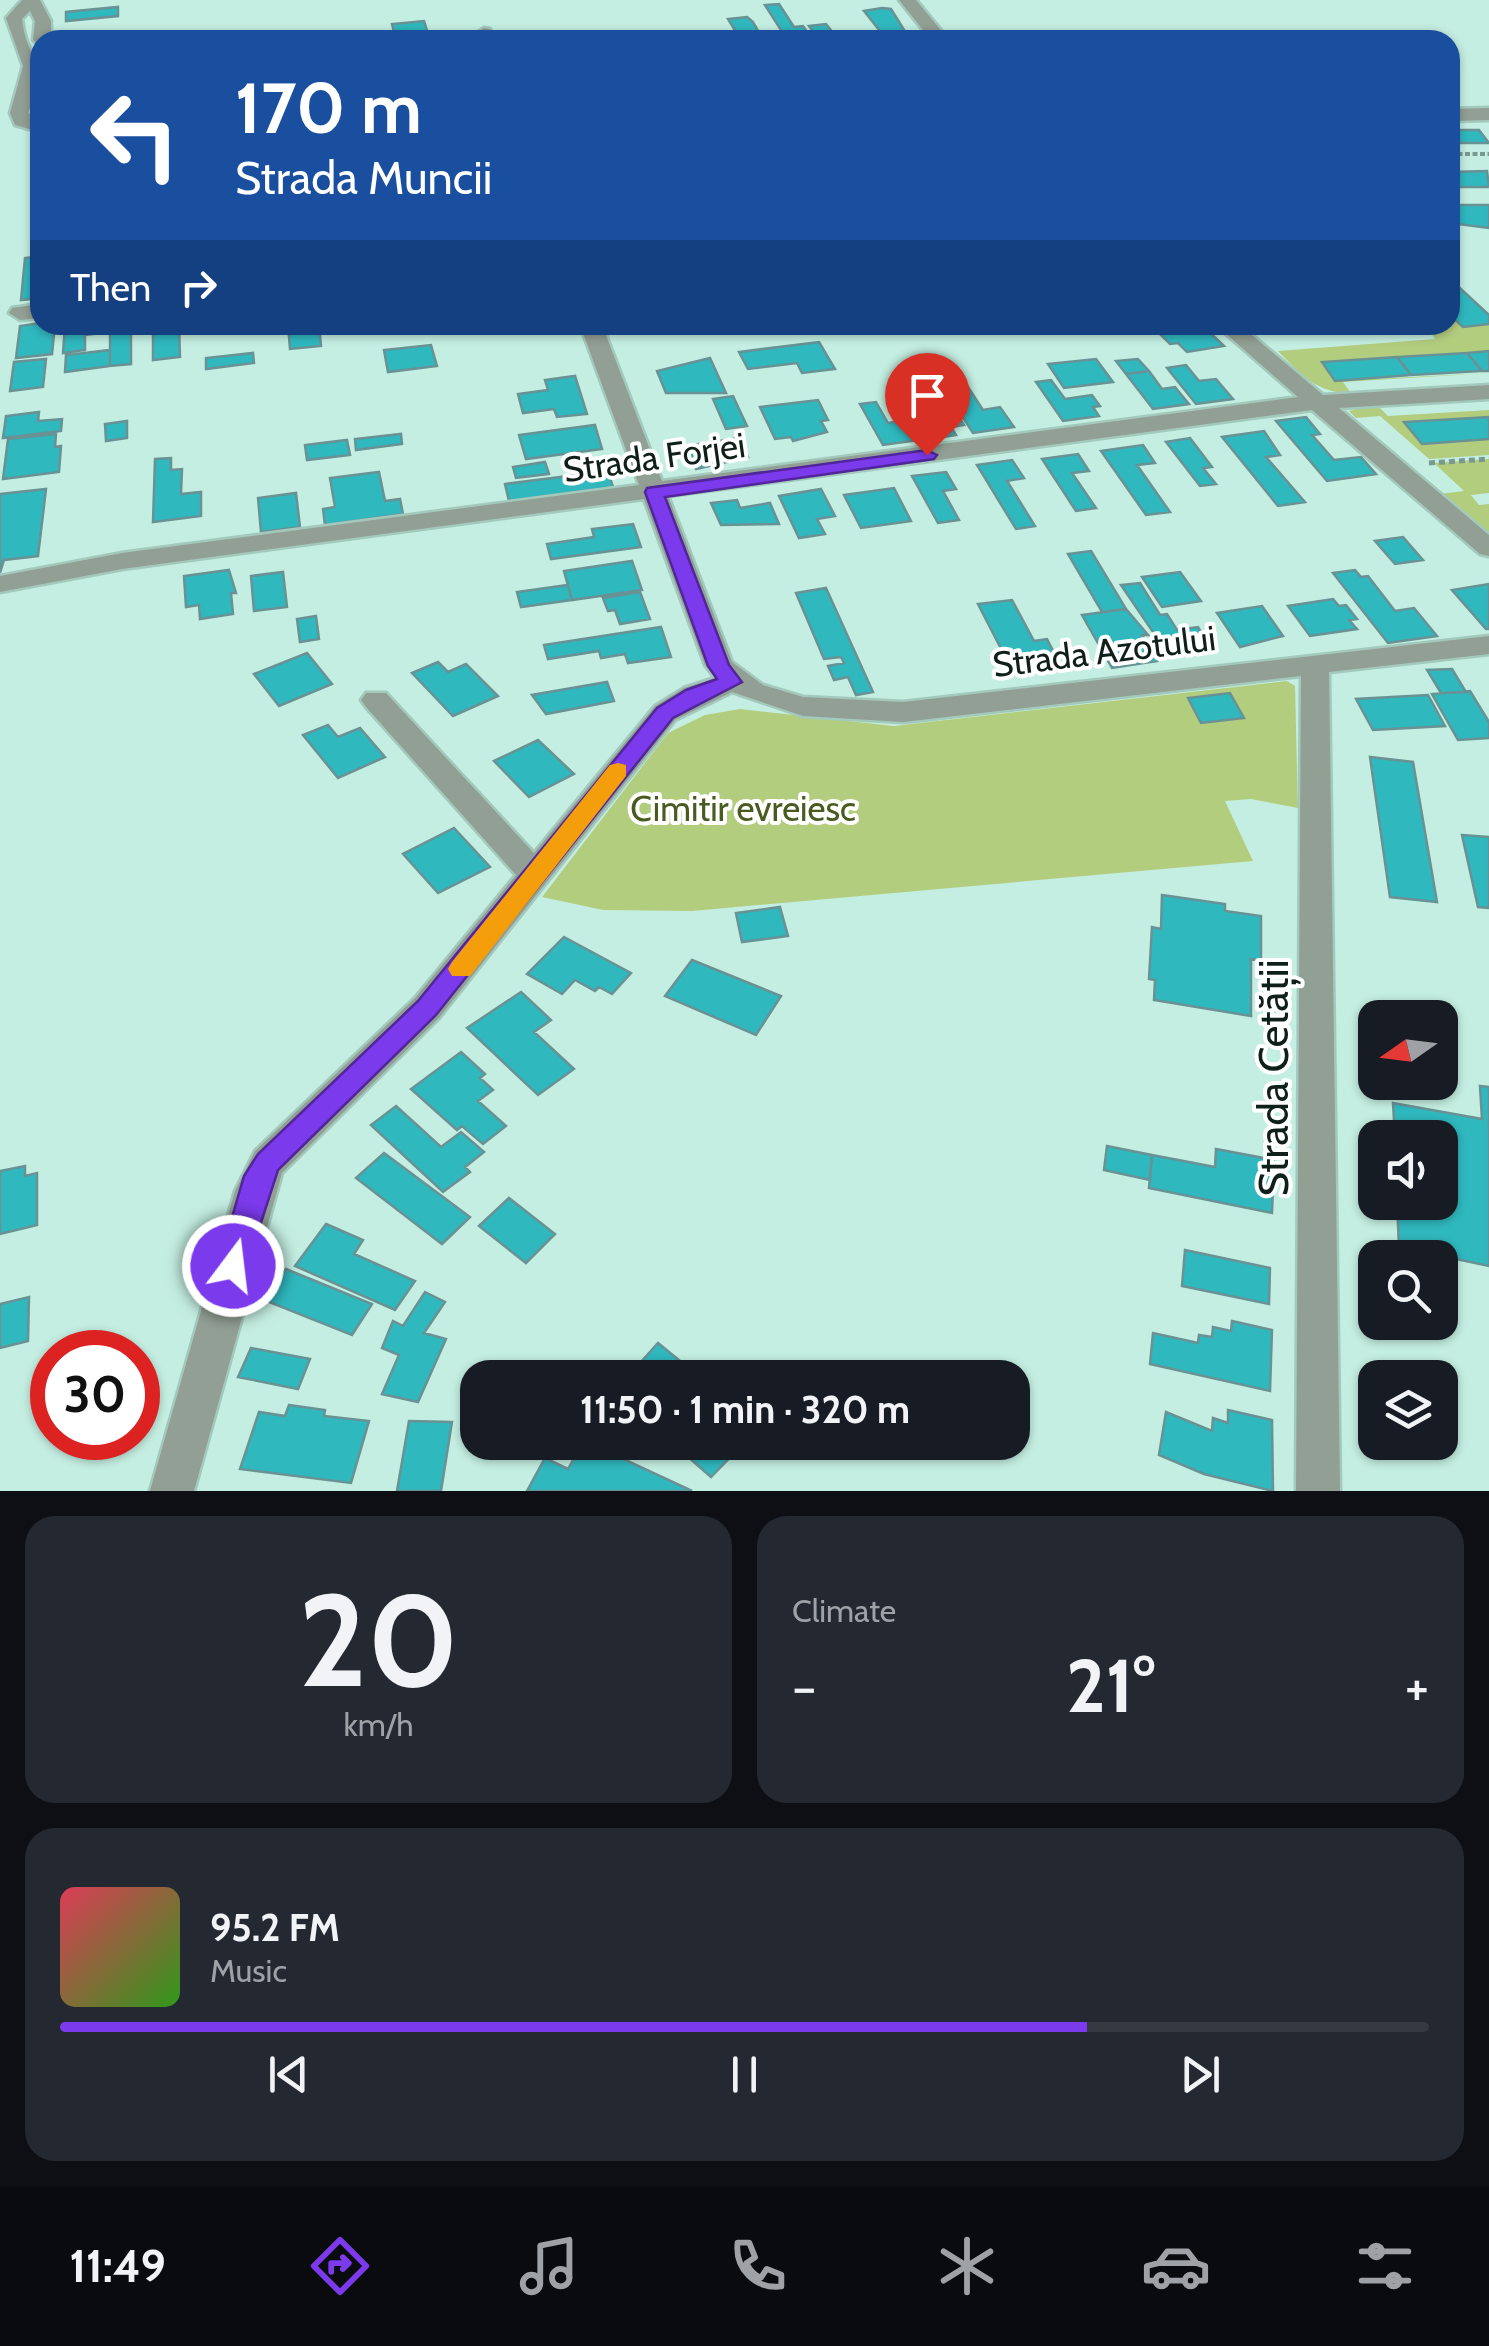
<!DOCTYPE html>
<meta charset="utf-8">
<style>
body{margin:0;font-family:Cabin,sans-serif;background:#242831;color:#f1f3f6;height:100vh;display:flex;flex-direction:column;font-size:38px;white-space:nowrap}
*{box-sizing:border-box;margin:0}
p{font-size:32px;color:#9ea1a6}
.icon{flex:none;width:55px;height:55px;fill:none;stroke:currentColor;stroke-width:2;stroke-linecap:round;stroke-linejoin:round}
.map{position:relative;height:1491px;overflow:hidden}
.side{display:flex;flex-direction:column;gap:25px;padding:25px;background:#0d0f14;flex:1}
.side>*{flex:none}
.banner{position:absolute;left:30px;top:30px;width:1430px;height:305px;border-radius:30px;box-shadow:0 2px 8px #0004;background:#1a4fa0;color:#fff;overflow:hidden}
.needle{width:65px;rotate:256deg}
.tools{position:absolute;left:1358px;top:1000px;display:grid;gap:20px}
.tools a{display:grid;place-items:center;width:100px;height:100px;border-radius:20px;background:#171b24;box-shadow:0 2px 8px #0004;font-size:50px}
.speed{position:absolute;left:30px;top:1330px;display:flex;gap:20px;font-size:50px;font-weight:700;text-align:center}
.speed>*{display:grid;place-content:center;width:130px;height:130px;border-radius:50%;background:#171b24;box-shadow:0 2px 8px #0004;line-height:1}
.speed .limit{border:15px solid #d22;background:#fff;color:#111}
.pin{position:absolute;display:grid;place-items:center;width:85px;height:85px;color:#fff;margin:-102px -42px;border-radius:50% 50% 50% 0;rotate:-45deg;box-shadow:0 0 10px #0007}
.pin .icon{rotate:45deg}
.me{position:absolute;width:110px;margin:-55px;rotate:15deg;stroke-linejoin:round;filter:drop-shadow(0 0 8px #0008)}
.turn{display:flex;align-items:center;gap:35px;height:210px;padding:0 40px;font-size:45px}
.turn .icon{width:130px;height:130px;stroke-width:2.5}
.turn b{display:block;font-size:70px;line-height:85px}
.then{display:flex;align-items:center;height:95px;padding:0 40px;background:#0003;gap:20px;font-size:38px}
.big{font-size:75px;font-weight:800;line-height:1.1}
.side .card{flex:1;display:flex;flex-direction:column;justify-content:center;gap:15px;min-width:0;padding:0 35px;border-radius:30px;background:#242831}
.side .dial{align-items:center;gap:0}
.dial b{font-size:130px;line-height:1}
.song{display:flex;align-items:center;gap:30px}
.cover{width:120px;height:120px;border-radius:15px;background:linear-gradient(135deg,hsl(350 70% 55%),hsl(110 70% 35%))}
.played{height:10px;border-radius:5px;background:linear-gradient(90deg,#7c3aed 75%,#363941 75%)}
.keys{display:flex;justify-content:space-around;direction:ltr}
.heat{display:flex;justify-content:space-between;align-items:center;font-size:55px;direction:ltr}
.side .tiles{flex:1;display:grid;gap:25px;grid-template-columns:1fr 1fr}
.card:last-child{grid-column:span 2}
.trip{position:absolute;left:460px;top:1360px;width:570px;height:100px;border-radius:30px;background:#171b24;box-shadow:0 2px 8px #0004;font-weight:800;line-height:100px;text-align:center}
.menu{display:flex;height:160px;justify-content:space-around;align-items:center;background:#090b0e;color:#9ea1a6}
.menu .icon{width:70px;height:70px}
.menu .current{color:#7c3aed}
.menu b{font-size:45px;color:#f1f3f6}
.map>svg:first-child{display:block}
.green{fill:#b3cd7f}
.building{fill:#30b8bf;stroke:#689294;stroke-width:2.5}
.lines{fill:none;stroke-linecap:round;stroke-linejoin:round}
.street-casing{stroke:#a3c9bd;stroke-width:5}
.path-far1{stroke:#79988e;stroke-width:4;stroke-dasharray:5 2.5;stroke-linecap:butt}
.path{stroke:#79988e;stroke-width:5;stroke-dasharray:6 4;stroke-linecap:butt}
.street{fill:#929f94;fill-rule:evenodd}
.route{fill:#7c3aed;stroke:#51269a;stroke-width:2.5}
.slow{fill:#f59e0b}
.labels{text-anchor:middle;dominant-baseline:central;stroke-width:8;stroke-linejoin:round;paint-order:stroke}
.street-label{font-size:35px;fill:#0f1f1a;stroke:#fff}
.park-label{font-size:35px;fill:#495b21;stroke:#fff}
.near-street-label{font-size:42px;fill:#0f1f1a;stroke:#fff}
</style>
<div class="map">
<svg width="1489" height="1491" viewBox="0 0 1489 1491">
<rect width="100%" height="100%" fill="#c4eee1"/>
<path class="green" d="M 1450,315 L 1489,324 L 1489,351 L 1322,363 L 1335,381 L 1489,373 L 1343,382 L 1351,393 C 1316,393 1302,375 1278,351 L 1435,339 L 1426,325 L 1450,325 Z
M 1376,404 L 1388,416 L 1489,410 L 1489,417 L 1406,422 L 1422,443 L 1489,439 L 1489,455 L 1429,459 L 1380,416 L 1356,418 L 1349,411 Z
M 1489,459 L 1489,493 L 1471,495 L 1479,505 L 1489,504 L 1489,534 L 1439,494 L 1464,491 L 1434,463 Z
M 1287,681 L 1295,686 L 1298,808 L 1251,799 L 1225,801 L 1253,861 L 692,911 L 603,910 L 542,897 L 668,733 L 705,715 L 740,709 L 894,726 Z"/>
<path class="building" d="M 779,4 L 794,27 L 803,26 L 810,36 L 786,38 L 765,5 Z
M 118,7 L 118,16 L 66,21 L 66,12 Z
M 882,8 L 891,9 L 906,33 L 883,35 L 864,11 Z
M 747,17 L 753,22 L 760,34 L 736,32 L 728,19 Z
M 424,21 L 430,40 L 395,36 L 392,24 Z
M 826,24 L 834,34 L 843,33 L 848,40 L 819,40 L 809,26 Z
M 1450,130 L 1479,130 L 1489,143 L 1450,143 Z
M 1487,171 L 1489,187 L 1450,187 L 1450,172 Z
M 1462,205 L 1489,205 L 1489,228 L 1450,223 L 1450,206 Z
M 40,256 L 40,298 L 21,300 L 25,258 Z
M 1450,279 L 1489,315 L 1489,324 L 1463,327 L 1450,315 Z
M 40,323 L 55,325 L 52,354 L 16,358 L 20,326 Z
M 65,325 L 103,325 L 103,333 L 85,335 L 85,350 L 63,353 Z
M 153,325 L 179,325 L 180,357 L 153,360 Z
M 288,325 L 319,325 L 321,346 L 290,349 Z
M 1184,325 L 1202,325 L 1224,346 L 1187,352 L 1178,343 L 1170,344 L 1156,330 Z
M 131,327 L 131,364 L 110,366 L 110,330 Z
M 819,342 L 835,369 L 802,373 L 797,363 L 748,369 L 739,352 Z
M 431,345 L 437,366 L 388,372 L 384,350 Z
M 110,350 L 110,366 L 65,372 L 66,355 Z
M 1489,351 L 1489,371 L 1482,371 L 1467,353 Z
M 253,353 L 254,363 L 206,369 L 206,358 Z
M 1467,353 L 1482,371 L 1411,375 L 1397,357 Z
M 1397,357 L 1411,375 L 1335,381 L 1322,362 Z
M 710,358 L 726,393 L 666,393 L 657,371 Z
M 46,359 L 43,387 L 10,391 L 14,362 Z
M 1096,359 L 1113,382 L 1064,388 L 1048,364 Z
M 1138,359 L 1149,371 L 1126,374 L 1116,361 Z
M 1186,365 L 1199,381 L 1216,379 L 1233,399 L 1196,404 L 1167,368 Z
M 1149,371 L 1162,389 L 1175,387 L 1189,404 L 1153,409 L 1126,374 Z
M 575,376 L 587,414 L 557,417 L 554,409 L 523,413 L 518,394 L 548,390 L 545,380 Z
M 1051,380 L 1065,399 L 1092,395 L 1100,406 L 1093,407 L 1099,416 L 1063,421 L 1036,382 Z
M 966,384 L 983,410 L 1000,407 L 1014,427 L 973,433 L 943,387 Z
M 733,396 L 747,426 L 726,429 L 713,399 Z
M 818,400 L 828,420 L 821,421 L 827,432 L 793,441 L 791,437 L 775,439 L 760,407 Z
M 876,402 L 888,423 L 907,420 L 919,440 L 883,445 L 860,404 Z
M 955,411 L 964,425 L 951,427 L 956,435 L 930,439 L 917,416 Z
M 39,412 L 38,421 L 62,419 L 61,431 L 3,438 L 6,416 Z
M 1306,417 L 1320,434 L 1312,435 L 1334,460 L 1361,457 L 1376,474 L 1327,481 L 1276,421 Z
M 1489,417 L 1489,439 L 1422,444 L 1404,422 Z
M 127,421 L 127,438 L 106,441 L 105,424 Z
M 595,425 L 602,449 L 526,459 L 519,435 Z
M 1264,431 L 1280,455 L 1266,457 L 1305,502 L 1278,506 L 1222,437 Z
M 56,434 L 55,447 L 61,446 L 59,472 L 3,479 L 8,439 Z
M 401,434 L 402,444 L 356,450 L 355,439 Z
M 740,438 L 748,457 L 696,469 L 686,446 Z
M 1190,438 L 1212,467 L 1203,468 L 1216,484 L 1200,486 L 1166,442 Z
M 347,440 L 350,455 L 307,460 L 305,445 Z
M 1143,445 L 1155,463 L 1137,465 L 1170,512 L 1146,515 L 1101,451 Z
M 1078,454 L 1089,471 L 1072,473 L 1096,508 L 1076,511 L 1042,459 Z
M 171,458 L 171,470 L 182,469 L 181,494 L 201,492 L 201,516 L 153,522 L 155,459 Z
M 1012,460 L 1024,478 L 1007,481 L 1035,526 L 1016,529 L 977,465 Z
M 545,462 L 549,474 L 516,478 L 513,467 Z
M 605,462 L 613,487 L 509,501 L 505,484 L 576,475 L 573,466 Z
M 379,472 L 385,501 L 400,499 L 403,514 L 325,525 L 323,509 L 335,507 L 330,478 Z
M 946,472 L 956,489 L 943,491 L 959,520 L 938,523 L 912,476 Z
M 894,488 L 911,521 L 861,528 L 844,495 Z
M 46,489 L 38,556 L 4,560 L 0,573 L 0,494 Z
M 821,489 L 835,516 L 817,519 L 825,534 L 799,538 L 779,496 Z
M 296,493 L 300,527 L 261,532 L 258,498 Z
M 737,500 L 740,508 L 770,503 L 779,524 L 721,525 L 711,503 Z
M 633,524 L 641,547 L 551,559 L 547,544 L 594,537 L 592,529 Z
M 1403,537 L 1423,560 L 1395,564 L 1375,541 Z
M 1091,551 L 1126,609 L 1102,612 L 1068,554 Z
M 632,561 L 642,590 L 572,600 L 564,571 Z
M 229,570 L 236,593 L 231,593 L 233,614 L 200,619 L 199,605 L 186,607 L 184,576 Z
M 1355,570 L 1361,577 L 1368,576 L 1395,611 L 1414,608 L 1437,636 L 1388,643 L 1333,573 Z
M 283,572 L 287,607 L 254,611 L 251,576 Z
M 1180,572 L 1201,601 L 1162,607 L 1142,577 Z
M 1140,583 L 1160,615 L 1167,614 L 1177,630 L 1198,627 L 1213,651 L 1170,657 L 1121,585 Z
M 1489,584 L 1489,629 L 1486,629 L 1452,590 Z
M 568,585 L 572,600 L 521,607 L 517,592 Z
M 826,588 L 873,692 L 856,695 L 848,677 L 834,680 L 828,666 L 844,663 L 841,657 L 824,659 L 796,593 Z
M 640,592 L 650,619 L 620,624 L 615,610 L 608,611 L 603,598 Z
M 1333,599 L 1339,606 L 1346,605 L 1357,619 L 1349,620 L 1357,629 L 1310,636 L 1288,606 Z
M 1012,600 L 1034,641 L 1047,639 L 1062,668 L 1014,674 L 978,604 Z
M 1262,606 L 1283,636 L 1240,647 L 1217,613 Z
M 1126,609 L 1148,635 L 1142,635 L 1157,661 L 1112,668 L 1082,615 Z
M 316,616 L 319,639 L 300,642 L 297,619 Z
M 661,627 L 671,657 L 628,663 L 625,654 L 601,658 L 599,651 L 548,659 L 544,645 Z
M 307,653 L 332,684 L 279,706 L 254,674 Z
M 438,662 L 448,672 L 466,664 L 498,696 L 453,716 L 412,673 Z
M 1452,669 L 1466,692 L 1441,693 L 1427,670 Z
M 607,682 L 614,701 L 546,714 L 532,695 Z
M 1470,691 L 1489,722 L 1489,738 L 1458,740 L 1432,694 Z
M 1230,693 L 1244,718 L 1201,723 L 1188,698 Z
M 1428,695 L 1445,726 L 1373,730 L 1356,699 Z
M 328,725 L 338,737 L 360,728 L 385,757 L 338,778 L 303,735 Z
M 538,740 L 574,774 L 529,797 L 494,761 Z
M 1370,757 L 1413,762 L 1437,902 L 1390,897 Z
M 454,828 L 490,867 L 438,893 L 403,854 Z
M 1462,835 L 1489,837 L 1489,908 L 1478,907 Z
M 1162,895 L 1225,904 L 1225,911 L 1261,916 L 1261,961 L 1251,959 L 1251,1016 L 1154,1000 L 1155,980 L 1149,979 L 1152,927 L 1161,929 Z
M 780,907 L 788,936 L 742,942 L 736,913 Z
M 564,937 L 631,973 L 612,994 L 599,987 L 595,991 L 575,980 L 562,994 L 527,974 Z
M 692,960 L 781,996 L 756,1035 L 665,996 Z
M 521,992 L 551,1020 L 534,1032 L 574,1069 L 538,1095 L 467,1028 Z
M 461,1052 L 485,1074 L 480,1078 L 493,1090 L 478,1101 L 506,1126 L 483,1144 L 462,1126 L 457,1130 L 411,1089 Z
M 1480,1086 L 1489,1087 L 1489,1266 L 1399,1247 L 1397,1202 L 1440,1202 L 1440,1138 L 1395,1138 L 1393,1103 L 1482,1119 Z
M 396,1106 L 441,1147 L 461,1132 L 484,1152 L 465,1167 L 470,1172 L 443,1192 L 371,1125 Z
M 1107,1146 L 1152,1155 L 1150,1180 L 1104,1170 Z
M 1216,1149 L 1274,1160 L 1272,1213 L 1149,1188 L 1152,1155 L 1215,1167 Z
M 384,1153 L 470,1217 L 442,1244 L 356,1178 Z
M 25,1166 L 25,1176 L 37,1173 L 37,1225 L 0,1234 L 0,1171 Z
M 509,1198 L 555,1234 L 526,1263 L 479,1226 Z
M 326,1224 L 363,1240 L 354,1254 L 415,1281 L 395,1310 L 295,1266 Z
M 1185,1250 L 1270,1268 L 1269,1304 L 1182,1286 Z
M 286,1269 L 372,1304 L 352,1335 L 264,1300 Z
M 425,1292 L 445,1302 L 424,1333 L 446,1339 L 418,1402 L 382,1394 L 399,1355 L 382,1348 L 393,1321 L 403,1326 Z
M 29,1297 L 28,1341 L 0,1348 L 0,1304 Z
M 1232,1321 L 1272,1330 L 1270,1391 L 1150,1364 L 1153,1333 L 1198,1343 L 1199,1335 L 1212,1337 L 1213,1327 L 1231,1331 Z
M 658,1343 L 701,1378 L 637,1378 L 631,1373 Z
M 251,1348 L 310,1359 L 298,1389 L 238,1377 Z
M 289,1405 L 325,1410 L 324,1416 L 369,1421 L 351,1483 L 240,1469 L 259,1412 L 285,1416 Z
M 1228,1410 L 1272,1420 L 1273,1491 L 1204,1474 L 1159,1455 L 1166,1412 L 1212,1431 L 1213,1418 L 1228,1423 Z
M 409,1421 L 452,1422 L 441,1491 L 397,1491 Z
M 583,1442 L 587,1442 L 692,1491 L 527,1491 L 545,1458 L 568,1469 Z
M 671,1442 L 745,1442 L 711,1477 Z"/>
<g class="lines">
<g class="street-casing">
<path id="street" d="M 22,0 L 40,0 L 51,21 L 51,40 L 40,40 L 40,45 L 33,40 L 35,21 L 30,11 L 22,19 C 28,69 51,51 28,113 L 40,120 L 40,132 L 15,125 L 10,113 L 23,66 L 6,18 Z
M 899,0 L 916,0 L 949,40 L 931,40 Z
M 484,28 L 490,29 L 495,40 L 477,40 L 476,33 Z
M 1489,108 L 1489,120 L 1450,121 L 1450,109 Z
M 40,304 L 40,318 L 20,320 L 9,313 L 12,308 Z
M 580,325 L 602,325 L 662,481 L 1298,397 L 1216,325 L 1240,325 L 1323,395 L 1489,385 L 1489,399 L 1339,408 L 1489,535 L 1489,556 L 1480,554 L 1312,410 L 668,496 L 732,662 L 763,685 L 803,697 L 903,702 L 1489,636 L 1489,654 L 1329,672 L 1340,1491 L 1296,1491 L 1301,676 L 903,722 L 803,716 L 732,692 L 675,720 L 439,1018 L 282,1173 L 194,1491 L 150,1491 L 235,1191 L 255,1151 L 415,998 L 516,875 L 366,707 L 361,700 L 366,693 L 386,693 L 534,853 L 655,706 L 684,688 L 715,678 L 705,665 L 644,499 L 122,569 L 0,592 L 0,576 L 122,553 L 639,485 Z"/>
</g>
<path class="path-far1" d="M 1450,154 L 1489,154"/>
<path class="path" d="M 1429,463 L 1489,459"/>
<use href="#street" class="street"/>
</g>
<path class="route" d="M 927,450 L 937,455 L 934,459 L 665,497 L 729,665 L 742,682 L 673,718 L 436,1015 L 278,1170 L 244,1275 L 233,1279 L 222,1275 L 218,1266 L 244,1176 L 258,1154 L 418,1001 L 657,708 L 686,690 L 717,679 L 708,666 L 645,492 L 647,488 Z"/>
<path class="slow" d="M 618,763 L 626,765 L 626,776 L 470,976 L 452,976 L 448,969 L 452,962 L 610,765 Z"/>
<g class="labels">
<g class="street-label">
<text transform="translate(654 457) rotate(-8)">Strada Forjei</text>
<text transform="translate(1104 651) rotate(-7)">Strada Azotului</text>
</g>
<g class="park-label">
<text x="743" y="808">Cimitir evreiesc</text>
</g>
<g class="near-street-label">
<text transform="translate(1273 1078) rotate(-90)">Strada Cetății</text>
</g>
</g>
</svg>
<div class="tools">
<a><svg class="needle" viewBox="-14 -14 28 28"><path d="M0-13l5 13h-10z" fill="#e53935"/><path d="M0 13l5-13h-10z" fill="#9ea1a6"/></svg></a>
<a><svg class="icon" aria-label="sound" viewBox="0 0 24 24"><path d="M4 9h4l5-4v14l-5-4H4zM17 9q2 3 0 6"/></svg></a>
<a><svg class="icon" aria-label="search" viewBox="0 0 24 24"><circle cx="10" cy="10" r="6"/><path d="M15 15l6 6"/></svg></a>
<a><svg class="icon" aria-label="layers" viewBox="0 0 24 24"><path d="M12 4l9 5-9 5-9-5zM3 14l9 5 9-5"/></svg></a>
</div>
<div class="speed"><div class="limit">30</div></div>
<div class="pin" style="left:927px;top:455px;background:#d93025"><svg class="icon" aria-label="arrive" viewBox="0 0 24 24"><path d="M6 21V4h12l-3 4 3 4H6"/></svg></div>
<svg class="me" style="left:233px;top:1266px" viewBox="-20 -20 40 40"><circle r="17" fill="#7c3aed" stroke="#fff" stroke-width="3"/><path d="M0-11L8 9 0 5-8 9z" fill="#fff"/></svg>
<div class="trip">11:50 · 1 min · 320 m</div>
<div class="banner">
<div class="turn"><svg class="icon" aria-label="left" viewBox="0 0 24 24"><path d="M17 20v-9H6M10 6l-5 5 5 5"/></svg><div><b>170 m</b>Strada Muncii</div></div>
<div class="then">Then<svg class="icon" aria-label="right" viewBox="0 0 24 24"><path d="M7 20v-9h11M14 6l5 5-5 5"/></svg></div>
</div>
</div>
<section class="side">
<div class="tiles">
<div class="card dial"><b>20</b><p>km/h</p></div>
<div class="card"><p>Climate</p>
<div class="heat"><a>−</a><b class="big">21°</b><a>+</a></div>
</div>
<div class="card">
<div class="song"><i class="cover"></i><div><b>95.2 FM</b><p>Music</p></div></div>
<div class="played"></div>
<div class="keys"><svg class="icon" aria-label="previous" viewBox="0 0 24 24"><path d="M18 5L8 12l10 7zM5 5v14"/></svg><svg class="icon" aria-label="pause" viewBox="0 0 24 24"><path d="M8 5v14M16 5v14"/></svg><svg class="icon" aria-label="next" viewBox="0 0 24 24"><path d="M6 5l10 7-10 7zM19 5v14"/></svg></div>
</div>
</div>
</section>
<nav class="menu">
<b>11:49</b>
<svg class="icon current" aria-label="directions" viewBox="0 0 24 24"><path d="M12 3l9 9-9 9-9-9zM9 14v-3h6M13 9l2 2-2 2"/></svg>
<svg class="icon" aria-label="music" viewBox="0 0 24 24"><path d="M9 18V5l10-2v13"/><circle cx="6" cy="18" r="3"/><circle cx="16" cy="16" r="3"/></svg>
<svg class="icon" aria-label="phone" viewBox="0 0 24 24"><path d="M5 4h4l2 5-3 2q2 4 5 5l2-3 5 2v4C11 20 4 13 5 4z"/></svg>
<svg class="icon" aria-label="climate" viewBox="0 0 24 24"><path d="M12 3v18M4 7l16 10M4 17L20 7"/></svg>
<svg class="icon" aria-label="car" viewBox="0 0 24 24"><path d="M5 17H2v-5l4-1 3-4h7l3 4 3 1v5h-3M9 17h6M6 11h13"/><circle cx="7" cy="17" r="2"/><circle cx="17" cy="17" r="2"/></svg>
<svg class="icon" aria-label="filters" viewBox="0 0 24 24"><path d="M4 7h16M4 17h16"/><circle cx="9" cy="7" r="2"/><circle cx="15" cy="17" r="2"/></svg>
</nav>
